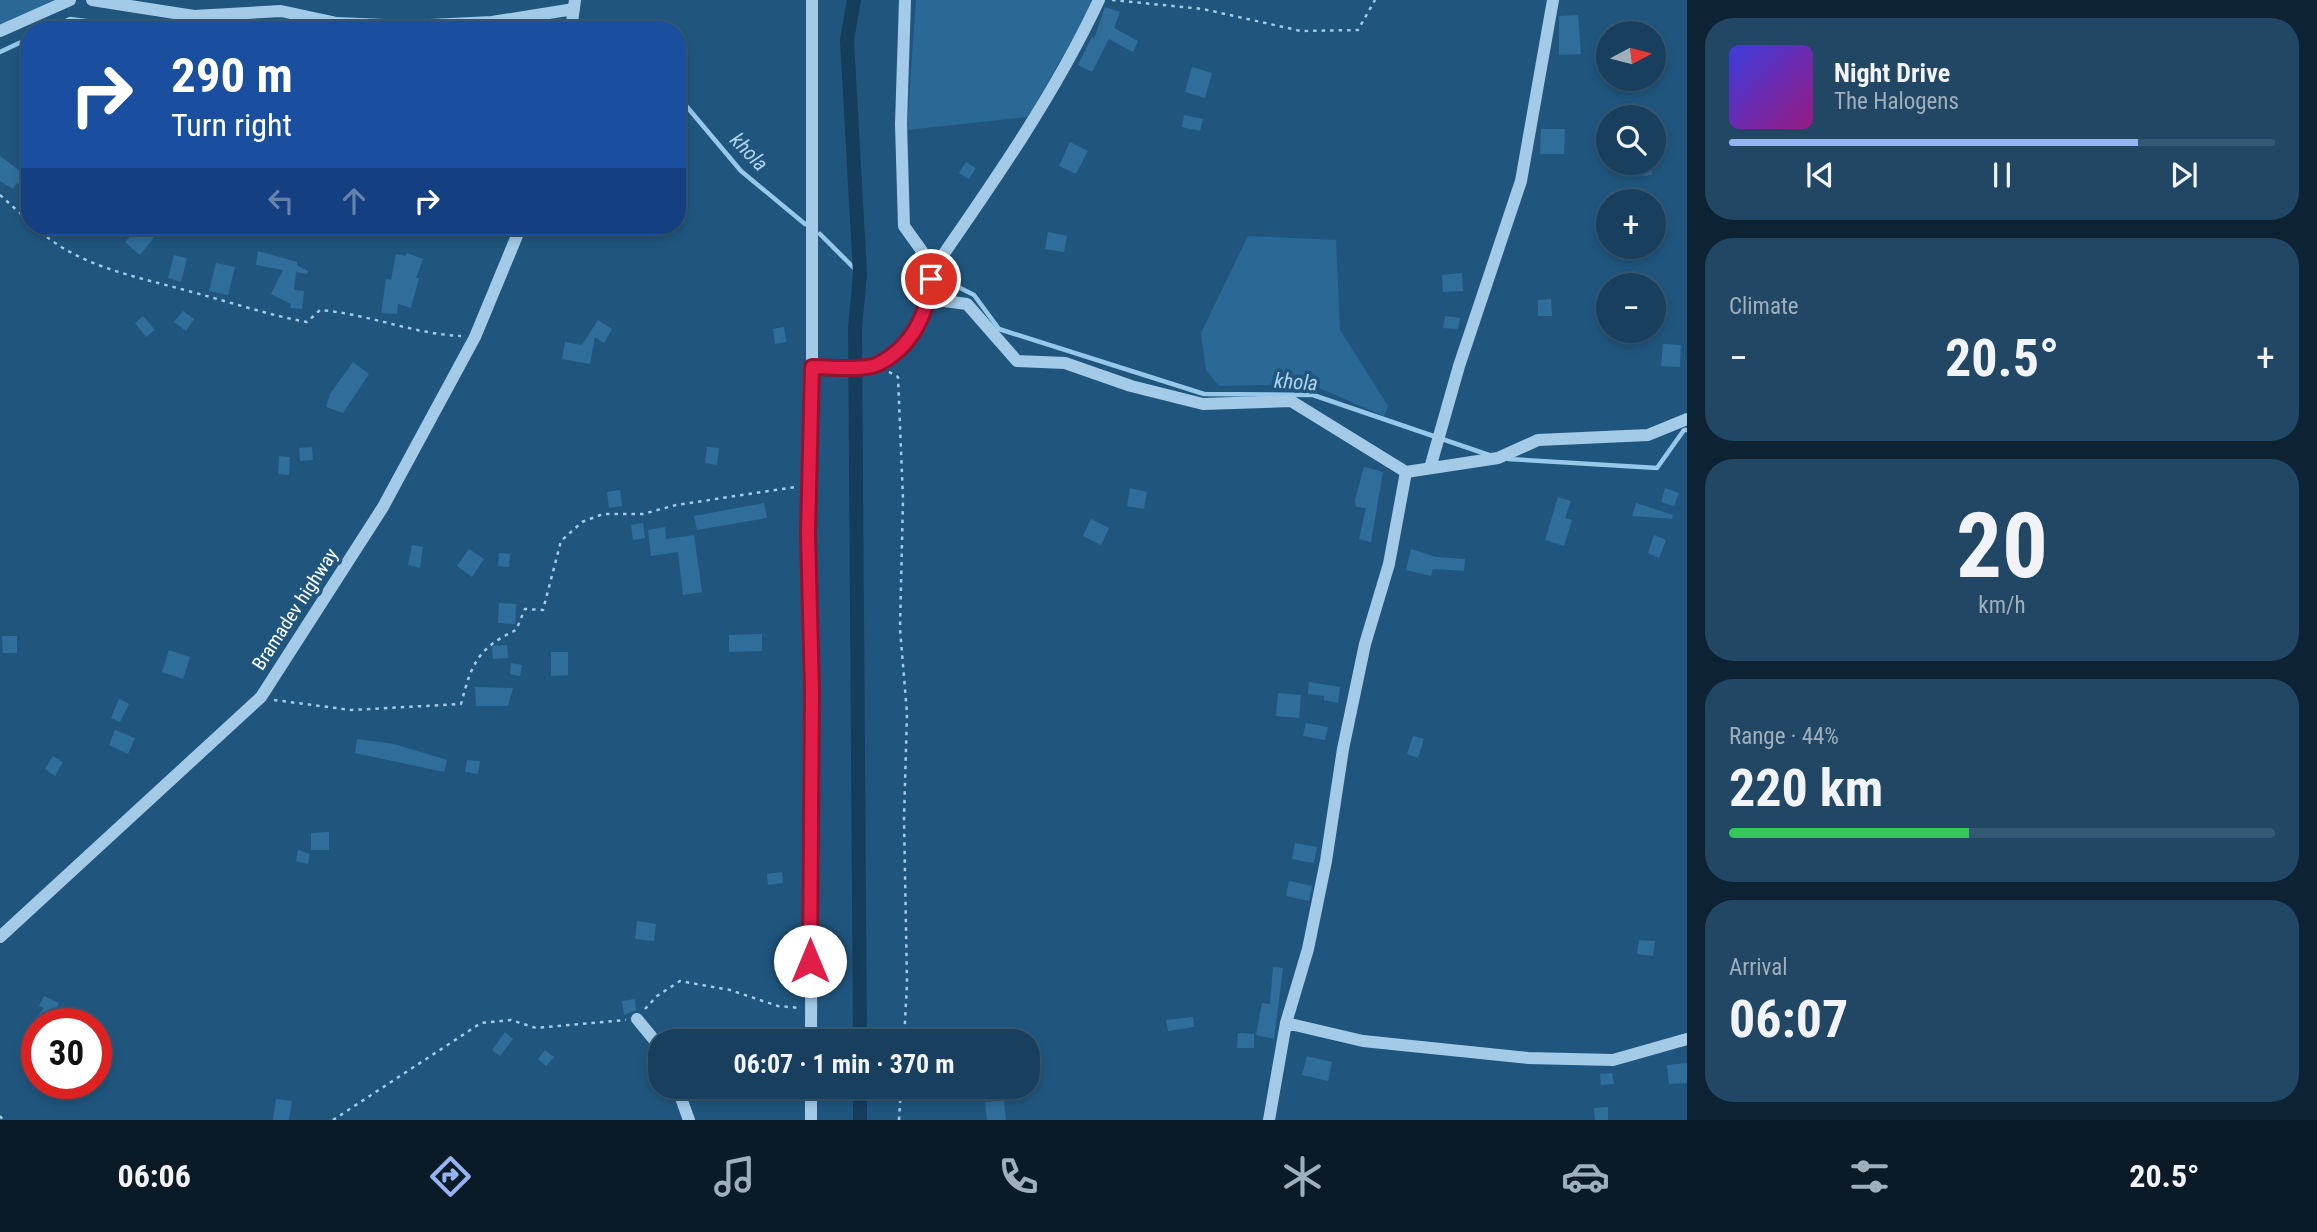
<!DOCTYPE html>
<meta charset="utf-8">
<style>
body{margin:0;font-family:"Roboto Condensed",sans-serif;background:#214764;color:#f1f3f6;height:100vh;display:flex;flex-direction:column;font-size:26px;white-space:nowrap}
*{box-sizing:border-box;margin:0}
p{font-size:23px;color:#9fafbc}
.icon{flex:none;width:38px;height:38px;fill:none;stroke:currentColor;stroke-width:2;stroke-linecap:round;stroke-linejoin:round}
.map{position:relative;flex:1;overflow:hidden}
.panel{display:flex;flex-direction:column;gap:18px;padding:18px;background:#0d2334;width:630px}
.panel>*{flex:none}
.banner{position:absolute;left:21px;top:21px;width:665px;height:214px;border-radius:28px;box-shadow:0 4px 10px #0003,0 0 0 2px #365973;background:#1a4fa0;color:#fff;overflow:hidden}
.needle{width:46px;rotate:83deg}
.fabs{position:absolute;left:1596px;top:21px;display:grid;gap:14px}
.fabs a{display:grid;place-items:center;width:70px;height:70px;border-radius:50%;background:#18405e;box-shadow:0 4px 10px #0003,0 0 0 2px #365973;font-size:35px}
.speed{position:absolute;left:21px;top:1008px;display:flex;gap:14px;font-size:35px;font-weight:700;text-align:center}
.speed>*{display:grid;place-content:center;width:91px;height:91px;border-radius:50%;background:#18405e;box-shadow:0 4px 10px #0003,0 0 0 2px #365973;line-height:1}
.speed .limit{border:10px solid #d22;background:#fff;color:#111}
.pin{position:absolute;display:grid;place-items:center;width:60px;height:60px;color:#fff;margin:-30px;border:4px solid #fff;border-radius:50%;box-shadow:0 2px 7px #0007}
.me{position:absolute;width:77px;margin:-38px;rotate:0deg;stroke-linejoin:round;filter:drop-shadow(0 0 5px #0008)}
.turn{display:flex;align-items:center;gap:24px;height:147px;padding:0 35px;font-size:32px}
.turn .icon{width:91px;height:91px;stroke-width:2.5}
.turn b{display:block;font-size:49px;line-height:60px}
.lanes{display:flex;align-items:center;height:66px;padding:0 35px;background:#0003;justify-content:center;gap:35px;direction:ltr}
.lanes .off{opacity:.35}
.big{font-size:52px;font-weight:700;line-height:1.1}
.panel .card{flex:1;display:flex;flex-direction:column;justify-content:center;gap:10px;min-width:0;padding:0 24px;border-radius:28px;background:#214764}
.panel .dial{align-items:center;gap:0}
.dial b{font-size:91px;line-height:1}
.song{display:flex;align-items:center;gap:21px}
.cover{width:84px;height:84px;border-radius:10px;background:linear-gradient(135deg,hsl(240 70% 55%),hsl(310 70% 35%))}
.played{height:7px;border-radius:4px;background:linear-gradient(90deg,#95b2f1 75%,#365973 75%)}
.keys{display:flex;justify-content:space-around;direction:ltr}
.heat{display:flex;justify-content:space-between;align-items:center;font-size:38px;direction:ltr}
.charge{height:10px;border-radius:5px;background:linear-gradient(90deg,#34c759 44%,#365973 0)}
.trip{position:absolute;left:648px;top:1029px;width:392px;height:70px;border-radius:28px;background:#18405e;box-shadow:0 4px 10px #0003,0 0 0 2px #365973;font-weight:700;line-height:70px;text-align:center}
.tab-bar{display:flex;height:112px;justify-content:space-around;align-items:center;background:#0a1a26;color:#9fafbc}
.tab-bar .icon{width:49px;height:49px}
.tab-bar .active{color:#95b2f1}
.tab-bar b{font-size:32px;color:#f1f3f6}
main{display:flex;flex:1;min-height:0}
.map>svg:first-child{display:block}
.green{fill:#2a6996}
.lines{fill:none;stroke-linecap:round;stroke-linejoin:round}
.stream{stroke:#97c8e9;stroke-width:4.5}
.canal{stroke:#153e5d;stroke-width:14}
.building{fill:#2f6e9b}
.path{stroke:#a3cbe7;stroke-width:2.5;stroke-dasharray:3.5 5;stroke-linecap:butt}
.minor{stroke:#a3cbe7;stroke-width:12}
.route-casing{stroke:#92132f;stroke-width:18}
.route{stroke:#e11d48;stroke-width:12}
.labels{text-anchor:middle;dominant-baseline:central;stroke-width:7;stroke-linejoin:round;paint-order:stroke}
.street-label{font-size:19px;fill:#fff;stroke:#20567e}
.water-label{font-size:21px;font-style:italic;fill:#afd5ef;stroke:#20567e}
</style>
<main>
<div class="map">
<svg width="1687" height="1120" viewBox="0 0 1687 1120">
<rect width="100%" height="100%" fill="#20567e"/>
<path class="green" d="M 0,0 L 65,0 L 0,25 Z
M 916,0 L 1095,0 L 1028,117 L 907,130 Z
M 1248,236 L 1336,240 L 1340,330 L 1388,406 L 1384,416 L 1310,384 L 1219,386 L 1206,370 L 1201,333 Z"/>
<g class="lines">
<path class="stream" d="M 47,30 L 70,19 L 157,30
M 0,52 L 30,38
M 677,95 L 741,171 L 805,224
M 820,234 L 860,274
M 909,262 L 974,295 L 999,329 L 1204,394 L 1313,395 L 1489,455
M 1508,459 L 1657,468 L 1684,430 L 1687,430"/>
<path class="canal" d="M 854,0 L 847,40 L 860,274 L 855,328 L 860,1041
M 860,1120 L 860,1087"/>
</g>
<path class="building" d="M 1105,7 L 1120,12 L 1114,28 L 1138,41 L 1133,52 L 1109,39 L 1092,72 L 1078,65 L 1092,37 L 1094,39 Z
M 1578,15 L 1581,54 L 1559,55 L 1559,16 Z
M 1192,67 L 1212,73 L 1205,98 L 1185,92 Z
M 1184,115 L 1203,119 L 1200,131 L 1182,127 Z
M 1541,129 L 1565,129 L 1564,154 L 1540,154 Z
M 1070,142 L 1088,151 L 1076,174 L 1059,166 Z
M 0,156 L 30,178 L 30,193 L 17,183 L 13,189 L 0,181 Z
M 966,162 L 976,168 L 969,179 L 959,173 Z
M 1628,163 L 1651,163 L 1652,175 L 1629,177 Z
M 139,226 L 155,236 L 140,255 L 125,242 Z
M 1048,232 L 1067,236 L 1064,252 L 1045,249 Z
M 258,251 L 297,262 L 297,265 L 308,271 L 307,274 L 296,272 L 294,290 L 304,291 L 302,309 L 290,308 L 291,304 L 271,294 L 283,270 L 256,265 Z
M 407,253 L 423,259 L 416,278 L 419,278 L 411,308 L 398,304 L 397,314 L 381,313 L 386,279 L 391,280 L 396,254 L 406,256 Z
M 174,255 L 187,258 L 181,282 L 168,278 Z
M 216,263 L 235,267 L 228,295 L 209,291 Z
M 1462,273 L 1463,291 L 1443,292 L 1442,275 Z
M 1551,299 L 1552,316 L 1538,316 L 1538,300 Z
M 183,311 L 194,319 L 186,331 L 174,322 Z
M 143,316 L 155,330 L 146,337 L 135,323 Z
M 1445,316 L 1460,318 L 1458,329 L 1443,328 Z
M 598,320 L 612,329 L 604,343 L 595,337 L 590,364 L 562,359 L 565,342 L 582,345 Z
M 784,327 L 786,342 L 775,344 L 773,329 Z
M 1663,344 L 1681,345 L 1680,367 L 1661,366 Z
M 353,362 L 369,374 L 343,413 L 326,407 L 330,394 Z
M 312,447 L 313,460 L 300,461 L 299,448 Z
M 707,447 L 719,448 L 717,465 L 705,463 Z
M 279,456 L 290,457 L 289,475 L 278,474 Z
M 1364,467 L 1383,472 L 1371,542 L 1359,539 L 1366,508 L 1356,507 L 1355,500 Z
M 1130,488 L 1147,492 L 1144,509 L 1127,506 Z
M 1665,488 L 1679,493 L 1674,506 L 1661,502 Z
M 620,490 L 622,506 L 609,508 L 607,492 Z
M 1558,497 L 1571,501 L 1565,518 L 1572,520 L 1564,546 L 1545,540 Z
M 764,503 L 767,518 L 697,530 L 694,516 Z
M 1636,503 L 1673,515 L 1672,519 L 1632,516 Z
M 1091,519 L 1109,528 L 1101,545 L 1083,536 Z
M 643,523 L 645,538 L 633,540 L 631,525 Z
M 665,527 L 666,539 L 694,535 L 702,592 L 683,595 L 678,552 L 651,556 L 648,530 Z
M 1654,535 L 1666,540 L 1659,558 L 1648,553 Z
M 412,545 L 423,547 L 420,568 L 408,565 Z
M 469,549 L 484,559 L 472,577 L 457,566 Z
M 1411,549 L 1436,557 L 1465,559 L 1464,571 L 1433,569 L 1431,576 L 1406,570 Z
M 499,553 L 510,554 L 509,567 L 498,566 Z
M 499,603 L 516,604 L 515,624 L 498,623 Z
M 762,634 L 762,651 L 729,652 L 729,635 Z
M 2,636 L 17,636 L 17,653 L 3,653 Z
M 507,645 L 508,658 L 493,659 L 492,646 Z
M 169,650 L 190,657 L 183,679 L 162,672 Z
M 551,652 L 568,652 L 568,675 L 551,676 Z
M 511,663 L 522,665 L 520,676 L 510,674 Z
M 1309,682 L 1340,687 L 1338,703 L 1324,700 L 1324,696 L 1308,694 Z
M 475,687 L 513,688 L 508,706 L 476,706 Z
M 1278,693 L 1301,695 L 1299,718 L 1276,716 Z
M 119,699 L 129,704 L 120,722 L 111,718 Z
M 1306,723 L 1328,727 L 1325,740 L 1303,736 Z
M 115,730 L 135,738 L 128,754 L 109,745 Z
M 1413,736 L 1424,739 L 1418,758 L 1407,754 Z
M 357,739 L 394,744 L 447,760 L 444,772 L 355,753 Z
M 53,756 L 63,762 L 55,776 L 45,769 Z
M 467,760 L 480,761 L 478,774 L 465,772 Z
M 329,832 L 329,850 L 311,850 L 311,833 Z
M 1295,843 L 1317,847 L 1314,863 L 1292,859 Z
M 298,850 L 310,854 L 308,864 L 296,861 Z
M 782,872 L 783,883 L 768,885 L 767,874 Z
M 1289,881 L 1312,886 L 1309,901 L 1286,896 Z
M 637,921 L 656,924 L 654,941 L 635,939 Z
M 1639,940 L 1655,941 L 1653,956 L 1637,954 Z
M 1273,967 L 1283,968 L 1274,1039 L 1256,1035 L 1262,1003 L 1270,1004 Z
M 44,996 L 59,1003 L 49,1024 L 37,1024 L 37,1044 L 23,1034 L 44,1008 L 39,1006 Z
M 635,999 L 636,1010 L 624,1015 L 622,1001 Z
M 1193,1017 L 1194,1027 L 1168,1031 L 1166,1020 Z
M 505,1032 L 513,1039 L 500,1056 L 492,1050 Z
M 1238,1033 L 1254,1034 L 1254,1048 L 1237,1048 Z
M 545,1050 L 554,1057 L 546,1066 L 538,1059 Z
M 1307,1056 L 1332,1062 L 1328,1081 L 1302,1075 Z
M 1687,1063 L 1687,1083 L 1669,1084 L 1667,1065 Z
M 1612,1073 L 1614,1084 L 1601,1085 L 1600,1074 Z
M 276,1099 L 292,1101 L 289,1120 L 273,1120 Z
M 1004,1100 L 1006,1120 L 987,1120 L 985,1102 Z
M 1608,1107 L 1608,1120 L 1595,1120 L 1594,1108 Z"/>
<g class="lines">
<path class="path" d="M 1112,0 L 1203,9 L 1301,31 L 1358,30 L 1375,0
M 0,195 L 30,222
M 34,226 C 77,267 135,276 192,292 C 230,302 268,315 307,322 L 320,310 C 368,314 414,334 461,336
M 889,372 L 898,377 L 903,499 L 900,629 L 907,713 L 904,819 L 907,983 L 904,1041
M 274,700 L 351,710 L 461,704 C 472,663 477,649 516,630 L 525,609 L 543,610 L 561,541 L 582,522 L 603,514 L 643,514 L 676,505 L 795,487
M 645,1009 L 657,996 L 680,981 L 730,990 L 778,1006 L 800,1008
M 0,1116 L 3,1120
M 333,1120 L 481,1023 L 511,1020 L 536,1028 L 626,1020
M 899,1120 L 901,1087"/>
<path class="minor" d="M 92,0 L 194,16 L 281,11 L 337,23 L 409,26 L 492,22 L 574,9
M 905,0 L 901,124 L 904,226 L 934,268 C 993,183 1055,94 1099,0
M 571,30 L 575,0
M 0,31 L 70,0
M 929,299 L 967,304 L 1017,361 L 1065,363 L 1131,386 L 1203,404 L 1291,401 L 1406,472
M 812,367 C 828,367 865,370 878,364 C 911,348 927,314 931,279
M 1430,468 L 1459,366 L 1521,181 L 1553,0
M 0,937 L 261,697 L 383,507 L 475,337 L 521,226
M 637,1019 L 660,1047
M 1286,1023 L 1363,1041 L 1528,1058 L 1613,1060 L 1687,1039
M 811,1041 L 812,691 L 808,533 L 812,367 L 812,0
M 677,1087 L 689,1120
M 811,1087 L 811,1120
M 1269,1120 L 1286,1023 L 1308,949 L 1326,861 L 1343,749 L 1365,644 L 1389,564 L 1406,472 L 1498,458 L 1538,440 L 1648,435 L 1687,419"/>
</g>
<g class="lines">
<g class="route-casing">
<path id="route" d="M 810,961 L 812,691 L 808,533 L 812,367 C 828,367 865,371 878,364 C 911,348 928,314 931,279"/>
</g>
<use href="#route" class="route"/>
</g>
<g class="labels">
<g class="street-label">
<text transform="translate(295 609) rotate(-57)">Bramadev highway</text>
</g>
<g class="water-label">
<text transform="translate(749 152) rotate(46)">khola</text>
<text transform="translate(1296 382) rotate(4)">khola</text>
</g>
</g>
</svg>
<div class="fabs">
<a><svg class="needle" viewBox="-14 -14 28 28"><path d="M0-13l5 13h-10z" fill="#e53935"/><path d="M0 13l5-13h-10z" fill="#9fafbc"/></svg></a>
<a><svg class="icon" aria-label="search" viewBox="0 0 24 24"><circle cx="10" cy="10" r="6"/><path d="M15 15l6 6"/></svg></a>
<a>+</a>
<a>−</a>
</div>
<div class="speed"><div class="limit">30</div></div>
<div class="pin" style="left:931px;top:279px;background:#d93025"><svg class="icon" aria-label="arrive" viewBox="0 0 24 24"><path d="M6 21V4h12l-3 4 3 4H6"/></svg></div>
<svg class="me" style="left:810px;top:961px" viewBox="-20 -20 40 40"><circle r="19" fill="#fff"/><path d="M0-13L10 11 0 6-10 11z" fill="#e11d48"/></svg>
<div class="trip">06:07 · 1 min · 370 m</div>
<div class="banner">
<div class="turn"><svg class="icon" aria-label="right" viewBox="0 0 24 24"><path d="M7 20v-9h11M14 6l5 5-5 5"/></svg><div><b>290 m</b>Turn right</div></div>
<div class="lanes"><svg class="icon off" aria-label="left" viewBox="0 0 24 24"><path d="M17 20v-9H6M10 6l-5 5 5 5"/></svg><svg class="icon off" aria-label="ahead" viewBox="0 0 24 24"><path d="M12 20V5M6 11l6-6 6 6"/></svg><svg class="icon" aria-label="right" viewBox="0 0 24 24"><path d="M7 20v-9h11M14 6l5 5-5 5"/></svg></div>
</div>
</div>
<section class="panel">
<div class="card">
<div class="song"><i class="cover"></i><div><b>Night Drive</b><p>The Halogens</p></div></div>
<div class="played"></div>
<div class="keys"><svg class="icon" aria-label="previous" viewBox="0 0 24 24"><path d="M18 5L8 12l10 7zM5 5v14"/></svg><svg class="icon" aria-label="pause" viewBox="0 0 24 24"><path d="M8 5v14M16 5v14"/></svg><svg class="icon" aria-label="next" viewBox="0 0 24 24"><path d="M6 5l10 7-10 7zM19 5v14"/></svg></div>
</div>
<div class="card"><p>Climate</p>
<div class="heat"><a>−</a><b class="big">20.5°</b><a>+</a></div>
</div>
<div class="card dial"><b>20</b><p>km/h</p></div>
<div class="card"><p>Range · 44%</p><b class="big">220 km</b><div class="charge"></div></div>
<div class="card"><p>Arrival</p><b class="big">06:07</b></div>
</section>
</main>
<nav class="tab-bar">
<b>06:06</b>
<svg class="icon active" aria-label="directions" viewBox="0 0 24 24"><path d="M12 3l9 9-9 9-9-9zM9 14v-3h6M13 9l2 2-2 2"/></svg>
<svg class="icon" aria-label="music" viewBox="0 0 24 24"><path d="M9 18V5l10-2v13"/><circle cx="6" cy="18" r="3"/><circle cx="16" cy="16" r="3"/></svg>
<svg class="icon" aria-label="phone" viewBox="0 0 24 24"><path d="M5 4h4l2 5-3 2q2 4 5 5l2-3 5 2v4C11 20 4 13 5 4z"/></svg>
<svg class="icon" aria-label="climate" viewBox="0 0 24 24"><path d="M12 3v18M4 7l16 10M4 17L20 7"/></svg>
<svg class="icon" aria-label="car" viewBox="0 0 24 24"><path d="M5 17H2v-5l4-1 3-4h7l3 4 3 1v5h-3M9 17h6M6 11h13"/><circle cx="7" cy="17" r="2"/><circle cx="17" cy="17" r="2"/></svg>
<svg class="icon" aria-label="filters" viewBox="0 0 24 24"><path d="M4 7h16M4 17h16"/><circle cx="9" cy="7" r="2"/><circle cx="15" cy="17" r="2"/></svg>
<b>20.5°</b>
</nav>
